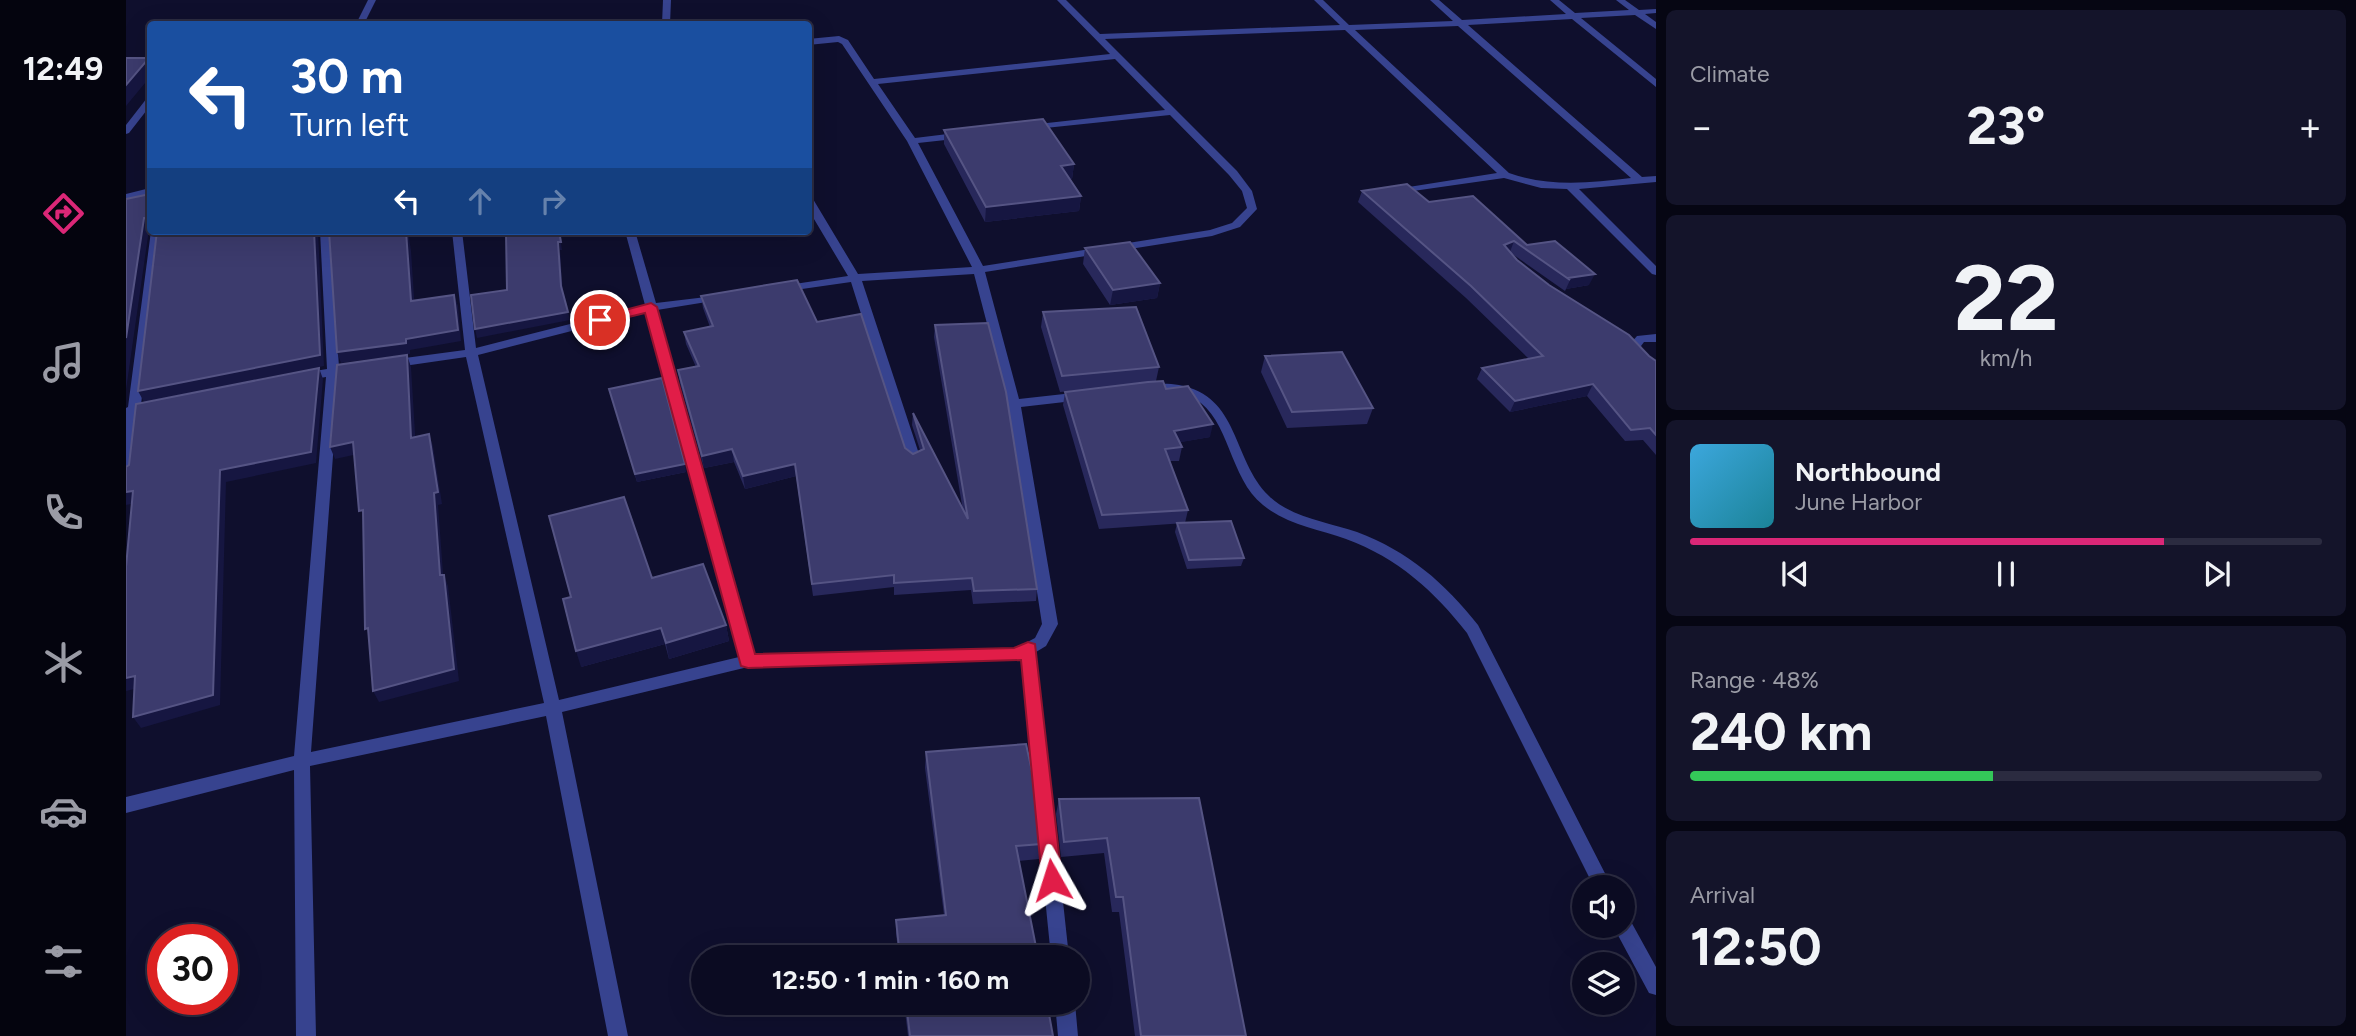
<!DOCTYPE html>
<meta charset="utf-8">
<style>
body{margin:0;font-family:Figtree,sans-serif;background:#14142a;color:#f1f3f6;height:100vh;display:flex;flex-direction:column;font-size:26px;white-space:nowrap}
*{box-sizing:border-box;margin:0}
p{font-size:23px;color:#9a9ba5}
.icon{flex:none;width:38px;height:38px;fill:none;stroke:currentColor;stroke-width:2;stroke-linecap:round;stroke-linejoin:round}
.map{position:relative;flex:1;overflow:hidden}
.drawer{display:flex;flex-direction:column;gap:10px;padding:10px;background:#060613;width:700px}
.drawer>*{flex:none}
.banner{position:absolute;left:21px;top:21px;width:665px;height:214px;border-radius:7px;box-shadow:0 7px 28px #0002,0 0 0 2px #2b2b40;background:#1a4fa0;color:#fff;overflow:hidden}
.controls{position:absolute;left:1446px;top:875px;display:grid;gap:14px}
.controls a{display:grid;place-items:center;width:63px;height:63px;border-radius:50%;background:#0b0b22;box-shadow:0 7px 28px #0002,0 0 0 2px #2b2b40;font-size:35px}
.speed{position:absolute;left:21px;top:924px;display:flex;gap:14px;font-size:35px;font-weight:700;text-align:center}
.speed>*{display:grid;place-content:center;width:91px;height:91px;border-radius:50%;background:#0b0b22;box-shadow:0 7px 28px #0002,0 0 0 2px #2b2b40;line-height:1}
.speed .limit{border:10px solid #d22;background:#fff;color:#111}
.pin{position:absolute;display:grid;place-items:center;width:60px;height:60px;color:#fff;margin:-30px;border:4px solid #fff;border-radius:50%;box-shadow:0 2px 7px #0007}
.me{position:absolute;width:77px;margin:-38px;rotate:354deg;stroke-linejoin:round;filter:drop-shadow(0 0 5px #0008)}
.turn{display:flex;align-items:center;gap:24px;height:147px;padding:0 28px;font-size:32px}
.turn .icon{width:91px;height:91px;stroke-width:2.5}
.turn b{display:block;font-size:49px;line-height:60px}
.lanes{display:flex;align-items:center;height:66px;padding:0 28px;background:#0003;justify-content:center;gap:35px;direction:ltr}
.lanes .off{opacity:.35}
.big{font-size:52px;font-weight:700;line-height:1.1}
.drawer .tile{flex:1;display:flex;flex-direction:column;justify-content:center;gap:10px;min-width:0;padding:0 24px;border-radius:10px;background:#14142a}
.drawer .dial{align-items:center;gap:0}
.dial b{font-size:91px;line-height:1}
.song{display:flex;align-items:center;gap:21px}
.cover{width:84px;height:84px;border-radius:10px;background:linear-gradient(135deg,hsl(200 70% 55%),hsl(190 70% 35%))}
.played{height:7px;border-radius:4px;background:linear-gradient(90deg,#db2777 75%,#2b2b40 75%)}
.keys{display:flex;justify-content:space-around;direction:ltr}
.heat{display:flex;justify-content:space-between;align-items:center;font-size:38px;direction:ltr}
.charge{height:10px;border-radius:5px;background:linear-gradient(90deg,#34c759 48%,#2b2b40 0)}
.trip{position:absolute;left:565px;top:945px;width:399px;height:70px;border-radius:35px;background:#0b0b22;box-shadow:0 7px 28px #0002,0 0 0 2px #2b2b40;font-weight:700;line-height:70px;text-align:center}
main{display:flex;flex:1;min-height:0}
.tab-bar{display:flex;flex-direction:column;width:126px;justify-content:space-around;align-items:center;background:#04040e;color:#9a9ba5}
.tab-bar .icon{width:49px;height:49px}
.tab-bar .active{color:#db2777}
.tab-bar b{font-size:32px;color:#f1f3f6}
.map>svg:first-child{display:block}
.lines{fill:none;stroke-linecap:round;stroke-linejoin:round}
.minor{fill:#37438f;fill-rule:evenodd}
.wall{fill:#28285b}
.shaded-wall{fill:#161641}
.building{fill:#3c3b6d;stroke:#555484;stroke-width:2}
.route{fill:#e11d48;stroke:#92132f;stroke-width:2}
</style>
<main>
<nav class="tab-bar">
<b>12:49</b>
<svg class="icon active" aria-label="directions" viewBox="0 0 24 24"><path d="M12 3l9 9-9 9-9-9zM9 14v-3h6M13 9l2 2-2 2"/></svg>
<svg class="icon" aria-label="music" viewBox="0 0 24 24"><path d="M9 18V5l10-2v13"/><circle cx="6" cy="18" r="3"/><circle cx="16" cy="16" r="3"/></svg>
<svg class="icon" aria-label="phone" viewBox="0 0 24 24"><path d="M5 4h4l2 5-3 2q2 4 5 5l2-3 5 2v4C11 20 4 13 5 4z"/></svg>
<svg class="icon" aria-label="climate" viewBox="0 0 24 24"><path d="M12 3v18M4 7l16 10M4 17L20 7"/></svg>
<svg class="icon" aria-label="car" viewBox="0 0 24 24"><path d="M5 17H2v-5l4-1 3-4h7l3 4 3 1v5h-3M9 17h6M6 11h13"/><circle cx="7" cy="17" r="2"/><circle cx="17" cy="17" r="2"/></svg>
<svg class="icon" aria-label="filters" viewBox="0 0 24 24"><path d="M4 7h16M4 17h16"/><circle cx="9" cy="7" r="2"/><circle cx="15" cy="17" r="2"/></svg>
</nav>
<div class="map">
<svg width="1530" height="1036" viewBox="0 0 1530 1036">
<rect width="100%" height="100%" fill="#0f0f2d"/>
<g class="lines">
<path class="minor" d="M 242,0 L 250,0 L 238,24 L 230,24 Z
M 537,0 L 545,0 L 544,24 L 536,24 Z
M 931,0 L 940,0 L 974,34 L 1214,25 L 1188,0 L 1197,0 L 1223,25 L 1327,21 L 1304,0 L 1313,0 L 1336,20 L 1440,14 L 1424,0 L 1433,0 L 1449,13 L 1503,10 L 1490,0 L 1499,0 L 1513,10 L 1530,9 L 1530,13 L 1519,14 L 1530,22 L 1530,29 L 1509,15 L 1455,18 L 1530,79 L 1530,87 L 1446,19 L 1342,25 L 1516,177 L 1530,176 L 1530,182 L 1453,189 L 1530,266 L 1530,275 L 1526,274 L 1441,189 L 1415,188 L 1378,178 L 1266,194 L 1266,190 L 1270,189 L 1371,173 L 1219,30 L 979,39 L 1111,171 L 1126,191 L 1131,209 L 1114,227 L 1086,236 L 859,272 L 893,399 L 956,392 L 962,396 L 956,400 L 895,407 L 932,624 L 920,646 L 910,652 L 943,957 L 925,957 L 895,659 L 622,667 L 436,712 L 502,1036 L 482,1036 L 420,716 L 184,766 L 190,1036 L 170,1036 L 168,770 L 0,813 L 0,797 L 168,756 L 200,377 L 177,381 L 171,377 L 177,373 L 201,369 L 194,231 L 204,231 L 213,367 L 226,365 L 232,369 L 230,372 L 213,375 L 185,752 L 418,703 L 340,357 L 264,368 L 258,364 L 264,360 L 339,350 L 326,231 L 336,231 L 350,348 L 519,305 L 499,231 L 509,231 L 530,303 L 597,295 L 599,297 L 593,300 L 531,310 L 628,655 L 888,649 L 909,638 L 916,624 L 882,404 L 848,274 L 736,281 L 795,460 L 788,464 L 781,460 L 725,282 L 655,292 L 649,289 L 655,286 L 722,276 L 682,209 L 682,196 L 687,199 L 732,274 L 846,267 L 781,141 L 716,44 L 712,42 L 682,45 L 682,39 L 713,36 L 722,40 L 748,79 L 984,54 ZM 1332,26 L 1505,178 C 1463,183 1423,187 1383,173 L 1229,30 ZM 989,59 L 1039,110 L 903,125 L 898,128 L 900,130 L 1044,115 L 1103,175 L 1116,191 L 1121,208 L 1106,223 L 1084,230 L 857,266 L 792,143 L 838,138 L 843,135 L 838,132 L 789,138 L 752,84 ZM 520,312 L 613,657 L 433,700 L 352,355 Z
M 24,97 L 24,106 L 3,133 L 0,134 L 0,125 L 21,98 Z
M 24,188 L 24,194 L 0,200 L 0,194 Z
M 25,231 L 35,231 L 15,405 L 27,403 L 33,407 L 32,410 L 14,414 L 7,476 L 0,481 L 0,408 L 2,407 Z
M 1530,334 L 1530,342 L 1518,342 L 1515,346 L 1517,351 L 1530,362 L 1530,373 C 1519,369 1506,357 1503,345 L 1511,336 Z
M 1021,384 C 1031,384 1043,383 1053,385 C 1114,396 1106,460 1143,496 C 1166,518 1202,522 1231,532 C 1282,551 1319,583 1352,625 L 1486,887 L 1468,887 L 1341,633 C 1308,591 1272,558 1220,539 C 1192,529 1161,525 1137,505 C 1103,478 1104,419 1069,399 C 1052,389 1034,395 1017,391 L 1015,388 L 1017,385 Z
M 1496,915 L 1503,918 L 1530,967 L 1530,995 L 1523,993 L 1487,926 L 1496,926 Z
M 929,1003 L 949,1003 L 952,1036 L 932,1036 Z"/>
</g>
<path class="wall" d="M 818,130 L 948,164 L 946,179 L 944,179 L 955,196 L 953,211 L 859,222 L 818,144 Z
M 1236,191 L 1303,202 L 1401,245 L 1463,285 L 1440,289 L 1439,291 L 1385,253 L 1391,260 L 1423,285 L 1530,361 L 1530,455 L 1517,440 L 1499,441 L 1461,396 L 1384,412 L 1351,379 L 1356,368 L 1403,359 L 1340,298 L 1232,202 Z
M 24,194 L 24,229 L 23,229 L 0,199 Z
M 959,248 L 1034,283 L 1031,298 L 984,305 L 957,264 Z
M 575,296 L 691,322 L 779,448 L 787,454 L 794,450 L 786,425 L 787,413 L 837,511 L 808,337 L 809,325 L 911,589 L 910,601 L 847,604 L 845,590 L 768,595 L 768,587 L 687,596 L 670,476 L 619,489 L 608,462 L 578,468 L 554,383 L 552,370 L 570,367 L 560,344 L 558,332 L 584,327 L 577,308 Z
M 917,312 L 1033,367 L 1030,381 L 1040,389 L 1084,437 L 1054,442 L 1056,447 L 1053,461 L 1044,461 L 1062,510 L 1059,523 L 973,529 L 937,405 L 939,392 L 954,390 L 934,392 L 915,327 Z
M 1139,356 L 1247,408 L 1241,424 L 1161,428 L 1135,372 Z
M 483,389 L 560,472 L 511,482 Z
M 1051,523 L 1118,558 L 1115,566 L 1061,569 L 1049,532 Z
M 526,578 L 600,625 L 603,641 L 543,659 L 539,644 L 455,667 Z
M 800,752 L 915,844 L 913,859 L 892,861 L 912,957 L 773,957 L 770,934 L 770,920 L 818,915 L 799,768 Z
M 1073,798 L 1120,1036 L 1009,1036 L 993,912 L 986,912 L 978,853 L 935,857 L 930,814 L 933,799 Z
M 778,1003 L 921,1003 L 927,1036 L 782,1036 Z"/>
<path class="shaded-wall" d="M 23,58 L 24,61 L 24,77 L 0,106 L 0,85 Z
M 948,164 L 946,179 L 934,180 L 935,166 Z
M 955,196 L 953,211 L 859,222 L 860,207 Z
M 18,218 L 23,229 L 0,390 L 0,338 Z
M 188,231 L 192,231 L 198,366 L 18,402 L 12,391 Z
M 280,231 L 282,231 L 285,251 L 289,312 L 285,301 Z
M 433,231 L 436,250 L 434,250 L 437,294 L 435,286 Z
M 1388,241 L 1384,252 L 1378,245 Z
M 1469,274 L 1463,285 L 1440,289 L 1444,280 L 1442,278 Z
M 1034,283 L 1031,298 L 984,305 L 987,290 Z
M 328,295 L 332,306 L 335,341 L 284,350 L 284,354 L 215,363 L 211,352 L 280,339 Z
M 442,312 L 444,320 L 351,338 L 349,329 Z
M 281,355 L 285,367 L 290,450 L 285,438 Z
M 193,368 L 197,379 L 190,463 L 100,482 L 94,705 L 15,728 L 7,717 L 94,470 Z
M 1467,384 L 1461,396 L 1384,412 L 1389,401 Z
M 1087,424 L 1084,437 L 1045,444 L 1048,431 Z
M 303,434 L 307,446 L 316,504 L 312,505 L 318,587 L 314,575 Z
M 227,442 L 232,454 L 209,459 L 204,447 Z
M 606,449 L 608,462 L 578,468 L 576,456 Z
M 559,464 L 560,472 L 511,482 L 509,474 Z
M 669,464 L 670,476 L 619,489 L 617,476 Z
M 7,491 L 14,502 L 0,505 L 0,492 Z
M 318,575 L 322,586 L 333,681 L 253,702 L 247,691 Z
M 600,625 L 603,641 L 543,659 L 540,643 Z
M 535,628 L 539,644 L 455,667 L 450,651 Z
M 9,676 L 17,687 L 0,691 L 0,678 Z"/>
<path class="building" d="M 0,58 L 23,58 L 0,85 Z
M 917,119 L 948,164 L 935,166 L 955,196 L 860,207 L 818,130 Z
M 1281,184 L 1303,202 L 1347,196 L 1401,245 L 1429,241 L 1469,274 L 1442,278 L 1444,280 L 1388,241 L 1378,245 L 1391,260 L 1423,285 L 1503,335 L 1523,356 L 1530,361 L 1530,435 L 1524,428 L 1505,430 L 1467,384 L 1389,401 L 1356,368 L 1417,356 L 1345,286 L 1236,191 Z
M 24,194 L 24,218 L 18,218 L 0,338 L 0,199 Z
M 31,231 L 188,231 L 194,355 L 12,391 Z
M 203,231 L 280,231 L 285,301 L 328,295 L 332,330 L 280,339 L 280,343 L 211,352 Z
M 383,231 L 433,231 L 435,242 L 432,242 L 435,286 L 442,312 L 349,329 L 345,295 L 381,290 L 380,233 L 383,233 Z
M 1004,242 L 1034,283 L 987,290 L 959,248 Z
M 671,280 L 691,322 L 735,314 L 779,448 L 787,454 L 798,449 L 787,413 L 842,519 L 809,325 L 862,323 L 880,392 L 911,589 L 848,591 L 846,578 L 768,583 L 768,575 L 686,584 L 669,464 L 617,476 L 606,449 L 576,456 L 552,370 L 573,366 L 558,332 L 587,326 L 575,296 Z
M 1010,307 L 1033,367 L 936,376 L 917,312 Z
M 1216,352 L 1247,408 L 1166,412 L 1139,356 Z
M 281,355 L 285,438 L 303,434 L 312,492 L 308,493 L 314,575 L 318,575 L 328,669 L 247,691 L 242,628 L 239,629 L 237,510 L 233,511 L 227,442 L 204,447 L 211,365 Z
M 193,368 L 185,452 L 94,470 L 87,695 L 7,717 L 9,676 L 0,678 L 0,567 L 7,491 L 0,492 L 0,467 L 3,465 L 10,404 Z
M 536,378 L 559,464 L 509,474 L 483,389 Z
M 1037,381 L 1040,389 L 1062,386 L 1087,424 L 1048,431 L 1056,447 L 1039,449 L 1062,510 L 976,515 L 939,392 L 1022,382 Z
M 498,497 L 526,578 L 577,564 L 600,625 L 540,643 L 535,628 L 450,651 L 437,599 L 445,597 L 423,516 Z
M 1105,521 L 1118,558 L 1063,560 L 1051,523 Z
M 900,744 L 909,785 L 915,844 L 890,846 L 912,957 L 774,957 L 770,920 L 820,915 L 800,752 Z
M 1073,798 L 1120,1036 L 1015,1036 L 997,897 L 990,897 L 981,838 L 938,842 L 933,799 Z
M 780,1003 L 921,1003 L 927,1036 L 784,1036 Z"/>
<path class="route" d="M 525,303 L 531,307 L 629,654 L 888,648 L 902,642 L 909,644 L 936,880 L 933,887 L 926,889 L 919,887 L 916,880 L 895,660 L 622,668 L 615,666 L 519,313 L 474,324 L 467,320 L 469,318 Z"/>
</svg>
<div class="controls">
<a><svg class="icon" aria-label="sound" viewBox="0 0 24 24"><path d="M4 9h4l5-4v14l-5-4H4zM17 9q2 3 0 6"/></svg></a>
<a><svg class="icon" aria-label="layers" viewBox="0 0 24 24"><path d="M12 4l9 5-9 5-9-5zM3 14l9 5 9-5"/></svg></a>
</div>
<div class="speed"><div class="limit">30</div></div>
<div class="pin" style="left:474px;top:320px;background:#d93025"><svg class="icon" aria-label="arrive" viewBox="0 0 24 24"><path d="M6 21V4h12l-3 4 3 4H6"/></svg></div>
<svg class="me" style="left:926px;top:880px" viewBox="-20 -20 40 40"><path d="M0-17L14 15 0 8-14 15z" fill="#e11d48" stroke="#fff" stroke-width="4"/></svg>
<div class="trip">12:50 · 1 min · 160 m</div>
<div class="banner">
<div class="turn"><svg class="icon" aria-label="left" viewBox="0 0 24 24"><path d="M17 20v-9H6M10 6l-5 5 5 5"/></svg><div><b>30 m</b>Turn left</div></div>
<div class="lanes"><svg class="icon" aria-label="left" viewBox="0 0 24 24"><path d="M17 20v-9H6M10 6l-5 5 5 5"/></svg><svg class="icon off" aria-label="ahead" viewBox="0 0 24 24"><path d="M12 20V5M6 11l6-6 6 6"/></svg><svg class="icon off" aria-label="right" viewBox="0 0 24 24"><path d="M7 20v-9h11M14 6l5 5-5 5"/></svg></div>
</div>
</div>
<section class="drawer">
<div class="tile"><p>Climate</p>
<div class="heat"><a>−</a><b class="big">23°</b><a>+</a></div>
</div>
<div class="tile dial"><b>22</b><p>km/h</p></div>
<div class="tile">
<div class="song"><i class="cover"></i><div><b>Northbound</b><p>June Harbor</p></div></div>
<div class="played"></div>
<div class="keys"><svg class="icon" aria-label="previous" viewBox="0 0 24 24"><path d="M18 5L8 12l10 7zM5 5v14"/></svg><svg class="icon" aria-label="pause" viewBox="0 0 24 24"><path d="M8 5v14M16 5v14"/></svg><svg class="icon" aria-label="next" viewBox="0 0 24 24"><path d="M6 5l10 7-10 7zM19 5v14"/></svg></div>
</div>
<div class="tile"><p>Range · 48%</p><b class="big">240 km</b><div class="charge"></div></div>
<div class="tile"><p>Arrival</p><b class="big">12:50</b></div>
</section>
</main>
